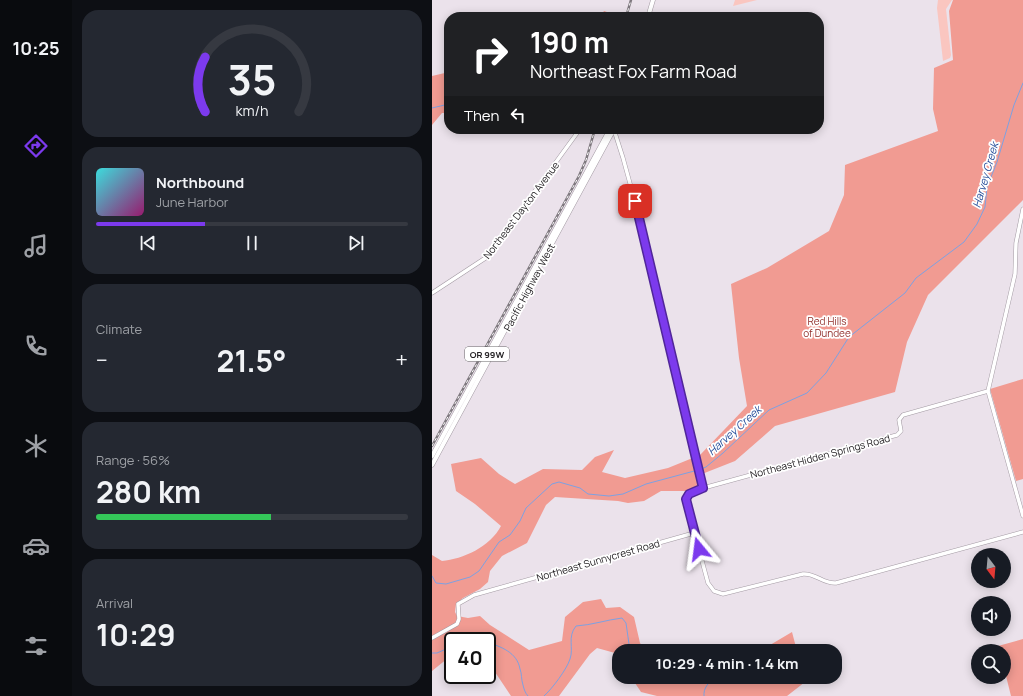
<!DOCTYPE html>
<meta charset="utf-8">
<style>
body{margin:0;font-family:Manrope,sans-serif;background:#242831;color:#f1f3f6;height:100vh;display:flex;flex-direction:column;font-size:15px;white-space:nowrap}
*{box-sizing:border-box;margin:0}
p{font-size:13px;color:#9ea1a6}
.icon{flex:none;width:22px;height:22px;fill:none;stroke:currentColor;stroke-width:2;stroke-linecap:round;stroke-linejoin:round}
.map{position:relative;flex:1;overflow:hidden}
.side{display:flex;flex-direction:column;gap:10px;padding:10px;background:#0d0f14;width:360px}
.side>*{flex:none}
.guide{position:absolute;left:12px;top:12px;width:380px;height:122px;border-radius:16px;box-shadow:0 2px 10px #0003;background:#202124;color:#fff;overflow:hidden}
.needle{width:26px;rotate:164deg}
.controls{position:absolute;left:539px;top:548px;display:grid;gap:8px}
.controls a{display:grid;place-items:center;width:40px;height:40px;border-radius:50%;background:#171b24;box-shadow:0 2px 10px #0003;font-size:20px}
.speed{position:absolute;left:12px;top:632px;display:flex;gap:8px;font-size:20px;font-weight:700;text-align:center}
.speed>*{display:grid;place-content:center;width:52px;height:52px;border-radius:50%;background:#171b24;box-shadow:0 2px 10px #0003;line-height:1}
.speed .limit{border:2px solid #111;border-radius:6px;background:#fff;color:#111}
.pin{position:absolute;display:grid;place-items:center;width:34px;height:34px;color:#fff;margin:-17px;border-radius:8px;box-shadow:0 2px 6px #0006}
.me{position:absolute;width:44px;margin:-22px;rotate:344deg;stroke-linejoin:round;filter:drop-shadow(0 0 3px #0008)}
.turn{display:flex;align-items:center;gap:14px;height:84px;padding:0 20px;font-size:18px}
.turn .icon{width:52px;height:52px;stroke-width:2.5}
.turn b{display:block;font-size:28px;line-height:34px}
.then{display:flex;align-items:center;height:38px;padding:0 20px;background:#0003;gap:8px;font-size:15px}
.big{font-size:30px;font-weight:700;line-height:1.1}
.side .tile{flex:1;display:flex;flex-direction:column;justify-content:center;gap:6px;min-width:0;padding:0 14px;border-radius:16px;background:#242831}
.side .dial{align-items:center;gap:0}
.dial svg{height:104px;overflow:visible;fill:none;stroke:#363941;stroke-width:7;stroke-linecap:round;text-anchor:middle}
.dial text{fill:#f1f3f6;stroke:none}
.song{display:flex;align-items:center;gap:12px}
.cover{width:48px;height:48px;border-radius:6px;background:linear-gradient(135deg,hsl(180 70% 55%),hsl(320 70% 35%))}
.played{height:4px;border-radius:2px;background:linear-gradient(90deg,#7c3aed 35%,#363941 35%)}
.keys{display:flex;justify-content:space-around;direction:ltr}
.heat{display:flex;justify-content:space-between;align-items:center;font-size:22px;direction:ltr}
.charge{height:6px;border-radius:3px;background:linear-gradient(90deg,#34c759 56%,#363941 0)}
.trip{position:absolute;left:180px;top:644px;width:230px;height:40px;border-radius:16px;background:#171b24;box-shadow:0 2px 10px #0003;font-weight:700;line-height:40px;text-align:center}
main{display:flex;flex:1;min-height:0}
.dock{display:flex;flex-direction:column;width:72px;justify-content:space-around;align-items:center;background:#090b0e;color:#9ea1a6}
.dock .icon{width:28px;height:28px}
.dock .current{color:#7c3aed}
.dock b{font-size:18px;color:#f1f3f6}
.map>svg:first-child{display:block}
.green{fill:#fac6c0}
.forest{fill:#f19b92}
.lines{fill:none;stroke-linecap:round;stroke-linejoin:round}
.stream{stroke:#7da1e2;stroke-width:1}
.secondary-casing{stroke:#a39aa3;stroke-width:4.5}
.primary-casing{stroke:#a39aa3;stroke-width:5}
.secondary{stroke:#fff;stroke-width:3.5}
.primary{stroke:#fff;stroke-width:4}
.rail-casing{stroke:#7e787e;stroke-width:2.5}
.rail{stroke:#fff;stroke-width:1;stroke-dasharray:3;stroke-linecap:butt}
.route-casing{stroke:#51269a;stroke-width:10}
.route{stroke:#7c3aed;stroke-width:7}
.labels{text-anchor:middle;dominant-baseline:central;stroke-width:3.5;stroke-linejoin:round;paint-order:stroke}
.shield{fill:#fff;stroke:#666466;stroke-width:1}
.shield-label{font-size:9px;font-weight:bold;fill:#252225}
.street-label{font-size:10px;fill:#252225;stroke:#fff}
.park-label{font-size:10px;fill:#902d29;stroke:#fff}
.water-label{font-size:11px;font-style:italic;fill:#244c99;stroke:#fff}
</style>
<main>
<nav class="dock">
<b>10:25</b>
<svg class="icon current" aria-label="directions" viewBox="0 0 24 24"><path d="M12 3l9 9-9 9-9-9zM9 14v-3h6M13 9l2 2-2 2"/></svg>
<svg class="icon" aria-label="music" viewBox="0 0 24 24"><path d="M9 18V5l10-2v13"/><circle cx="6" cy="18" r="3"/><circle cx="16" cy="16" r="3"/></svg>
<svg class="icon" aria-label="phone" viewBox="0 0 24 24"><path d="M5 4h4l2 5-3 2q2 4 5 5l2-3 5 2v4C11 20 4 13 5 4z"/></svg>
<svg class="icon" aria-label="climate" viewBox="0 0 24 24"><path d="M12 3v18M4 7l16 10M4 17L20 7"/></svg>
<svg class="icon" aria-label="car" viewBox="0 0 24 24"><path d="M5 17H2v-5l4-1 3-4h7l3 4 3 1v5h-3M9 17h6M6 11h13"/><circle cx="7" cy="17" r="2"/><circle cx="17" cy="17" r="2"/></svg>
<svg class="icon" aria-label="filters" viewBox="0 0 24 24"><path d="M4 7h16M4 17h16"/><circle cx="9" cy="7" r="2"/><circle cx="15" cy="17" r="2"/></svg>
</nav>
<section class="side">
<div class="tile dial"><svg viewBox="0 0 100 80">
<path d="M14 69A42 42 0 1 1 86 69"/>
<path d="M14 69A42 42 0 0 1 14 27" stroke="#7c3aed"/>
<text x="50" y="56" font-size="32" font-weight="700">35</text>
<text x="50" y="72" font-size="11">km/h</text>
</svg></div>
<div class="tile">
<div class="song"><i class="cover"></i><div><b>Northbound</b><p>June Harbor</p></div></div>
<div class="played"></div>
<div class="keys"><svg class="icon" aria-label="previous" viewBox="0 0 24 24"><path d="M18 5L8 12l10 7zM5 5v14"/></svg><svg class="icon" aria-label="pause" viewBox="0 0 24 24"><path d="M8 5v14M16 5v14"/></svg><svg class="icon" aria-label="next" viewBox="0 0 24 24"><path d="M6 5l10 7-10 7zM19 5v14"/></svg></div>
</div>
<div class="tile"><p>Climate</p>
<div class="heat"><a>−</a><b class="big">21.5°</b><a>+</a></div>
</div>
<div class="tile"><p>Range · 56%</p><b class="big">280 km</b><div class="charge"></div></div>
<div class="tile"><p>Arrival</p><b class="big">10:29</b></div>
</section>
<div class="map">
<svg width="591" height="696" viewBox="0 0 591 696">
<rect width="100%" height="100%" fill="#ebe2eb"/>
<path class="green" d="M 303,0 L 325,0 L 301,6 Z
M 506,0 L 520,0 L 514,9 L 519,55 L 518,58 L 511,61 L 505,8 Z"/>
<path class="forest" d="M 521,0 L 591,0 L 591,200 L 496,295 L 475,342 L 463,392 L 343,426 L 303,461 L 270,474 L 273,486 L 256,491 L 229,491 L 212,501 L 196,503 L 186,501 L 123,497 L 114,505 L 95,543 L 70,556 L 58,571 L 56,582 L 48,589 L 31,598 L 24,604 L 23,612 L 25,616 L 36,618 L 48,616 L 58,625 L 97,650 L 130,641 L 133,617 L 151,602 L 169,599 L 174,608 L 188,607 L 202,617 L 208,643 L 214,651 L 187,651 L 187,658 L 183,653 L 165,648 L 158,654 L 127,696 L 79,696 L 55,660 L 55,641 L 21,641 L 21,654 L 0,671 L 0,555 L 10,561 C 31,559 58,547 69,526 L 43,504 L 24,491 L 19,464 L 49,458 L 67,474 L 83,484 L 111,469 L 150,470 L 163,457 L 182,450 L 170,472 L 193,478 L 236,468 L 268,455 L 315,406 L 307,358 L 299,284 L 335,268 L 397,231 L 412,195 L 413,165 L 506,131 L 501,109 L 502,68 L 521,60 L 517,11 Z
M 172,11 L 190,17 L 168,17 Z
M 17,72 L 17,113 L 10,113 L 0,125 L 0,76 Z
M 591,379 L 591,479 L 584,481 L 558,389 Z
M 360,632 L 365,651 L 328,651 Z
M 591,639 L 591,696 L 579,696 L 572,668 L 572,651 L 567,651 L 566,646 Z
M 199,677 L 372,677 L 373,682 L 355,696 L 225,696 L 209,692 Z"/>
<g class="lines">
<path class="stream" d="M 0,108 L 17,104
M 269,469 L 274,467 L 291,453 L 337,410 L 375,393 L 394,373 L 417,337 L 473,293 L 484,278 L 532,242 L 545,224 L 553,207 L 555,187 L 565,162 L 582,105 L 591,83
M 0,576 L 4,583 L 14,584 L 38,577 L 47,571 L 67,542 L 78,535 L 88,521 L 94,508 L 120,484 L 127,482 L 148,488 L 156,494 L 177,496 L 191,494 L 214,484 L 266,470
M 37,641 L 45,641
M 55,642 C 69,647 85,652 88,669 C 90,674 89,679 91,685 C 92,689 93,693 96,696
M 0,653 L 5,653 L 21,646
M 211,677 L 226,679 L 234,677
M 112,696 C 120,689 135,669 138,659 C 142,648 135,637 144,626 C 160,625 174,620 190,618 L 194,623 L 198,651
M 272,696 C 271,688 277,682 283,677"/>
<g class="secondary-casing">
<path id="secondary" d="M 180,130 L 183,133 L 191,158 L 210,227 L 271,488
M 591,209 L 584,243 L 583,274 L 556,391 L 591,516
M 0,293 L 55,257 L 148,129
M 556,391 L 471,415 L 467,420 L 469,431 L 465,435 L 264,490 L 255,496 L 254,502 L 276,583 L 282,591 L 291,594 L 371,574 C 384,573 391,584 404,583 L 591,532
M 0,638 L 25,624 L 27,619 L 26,604 L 42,595 L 262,533"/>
</g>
<g class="primary-casing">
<path id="primary" d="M 216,17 L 221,0
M 0,456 L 178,129
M 0,465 L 182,129"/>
</g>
<use href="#secondary" class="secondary"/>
<use href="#primary" class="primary"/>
<g class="rail-casing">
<path id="rail" d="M 194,17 L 199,0
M 0,446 L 147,176 L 154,160 L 163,129"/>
</g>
<use href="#rail" class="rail"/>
</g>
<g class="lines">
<g class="route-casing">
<path id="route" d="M 203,201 L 271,488 L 257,494 L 254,499 L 267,549"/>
</g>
<use href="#route" class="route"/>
</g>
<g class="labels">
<rect class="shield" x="33" y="347" width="44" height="14" rx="3"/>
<g class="shield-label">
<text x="55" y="354">OR 99W</text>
</g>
<g class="street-label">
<text transform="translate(89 210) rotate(-53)">Northeast Dayton Avenue</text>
<text transform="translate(97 287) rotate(-62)">Pacific Highway West</text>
<text transform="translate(388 456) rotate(-15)">Northeast Hidden Springs Road</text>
<text transform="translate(166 560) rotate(-16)">Northeast Sunnycrest Road</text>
</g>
<g class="park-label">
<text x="395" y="321">Red Hills<tspan x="395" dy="12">of Dundee</tspan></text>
</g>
<g class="water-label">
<text transform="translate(553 175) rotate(-74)">Harvey Creek</text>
<text transform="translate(302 430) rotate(-42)">Harvey Creek</text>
</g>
</g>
</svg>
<div class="controls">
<a><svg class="needle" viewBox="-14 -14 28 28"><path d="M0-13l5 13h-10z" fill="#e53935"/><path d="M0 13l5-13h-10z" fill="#9ea1a6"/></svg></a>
<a><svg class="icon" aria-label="sound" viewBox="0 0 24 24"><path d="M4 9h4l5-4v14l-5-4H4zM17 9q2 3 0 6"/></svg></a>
<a><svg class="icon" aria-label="search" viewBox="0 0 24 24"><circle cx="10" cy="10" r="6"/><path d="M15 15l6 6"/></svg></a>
</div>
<div class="speed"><div class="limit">40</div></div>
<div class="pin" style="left:203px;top:201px;background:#d93025"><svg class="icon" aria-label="arrive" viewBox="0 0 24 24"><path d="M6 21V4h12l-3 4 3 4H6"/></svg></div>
<svg class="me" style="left:267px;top:549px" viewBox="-20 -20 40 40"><path d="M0-17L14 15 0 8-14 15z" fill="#7c3aed" stroke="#fff" stroke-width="4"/></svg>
<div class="trip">10:29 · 4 min · 1.4 km</div>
<div class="guide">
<div class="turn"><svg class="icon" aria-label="right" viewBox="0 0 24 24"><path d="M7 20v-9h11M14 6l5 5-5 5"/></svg><div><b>190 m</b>Northeast Fox Farm Road</div></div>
<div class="then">Then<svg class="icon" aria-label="left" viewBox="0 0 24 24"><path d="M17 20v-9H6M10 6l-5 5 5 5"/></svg></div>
</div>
</div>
</main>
